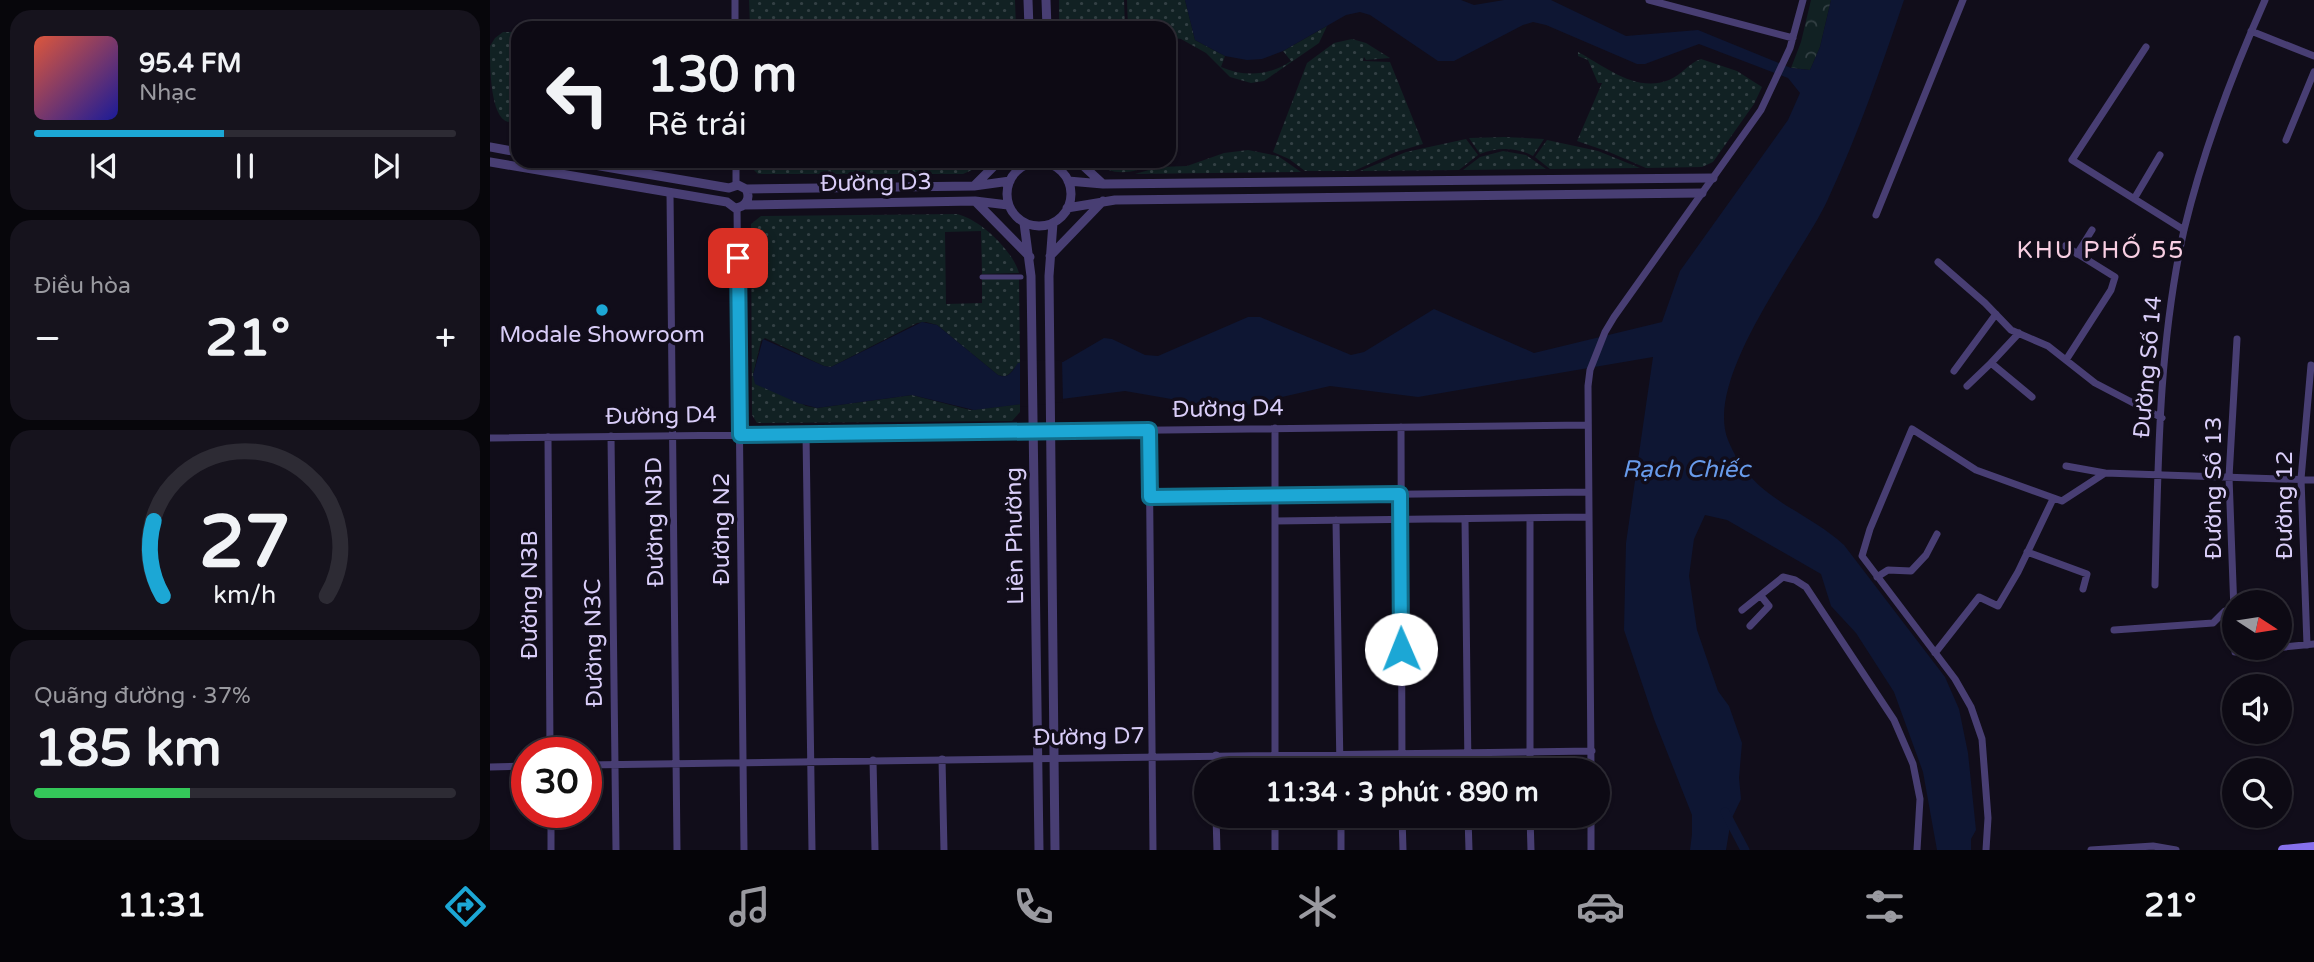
<!DOCTYPE html>
<html lang="vi">
<meta charset="utf-8">
<style>
body{margin:0;font-family:"Varela Round",sans-serif;background:#16131d;color:#f1f3f6;height:100vh;display:flex;flex-direction:column;font-size:26px;white-space:nowrap}
*{box-sizing:border-box;margin:0}
p{font-size:23px;color:#9a9aa0}
.icon{flex:none;width:38px;height:38px;fill:none;stroke:currentColor;stroke-width:2;stroke-linecap:round;stroke-linejoin:round}
.map{position:relative;flex:1;overflow:hidden}
.sheet{display:flex;flex-direction:column;gap:10px;padding:10px;background:#07060b;width:490px}
.sheet>*{flex:none}
.guide{position:absolute;left:21px;top:21px;width:665px;height:147px;border-radius:21px;box-shadow:0 2px 5px #0004,0 0 0 2px #2d2b34;background:#0d0a14;color:#f1f3f6;overflow:hidden}
.needle{width:46px;rotate:102deg}
.controls{position:absolute;left:1732px;top:590px;display:grid;gap:14px}
.controls a{display:grid;place-items:center;width:70px;height:70px;border-radius:50%;background:#0d0a14;box-shadow:0 2px 5px #0004,0 0 0 2px #2d2b34;font-size:35px}
.speed{position:absolute;left:21px;top:737px;display:flex;gap:14px;font-size:35px;font-weight:700;text-align:center}
.speed>*{display:grid;place-content:center;width:91px;height:91px;border-radius:50%;background:#0d0a14;box-shadow:0 2px 5px #0004,0 0 0 2px #2d2b34;line-height:1}
.speed .limit{border:10px solid #d22;background:#fff;color:#111}
.pin{position:absolute;display:grid;place-items:center;width:60px;height:60px;color:#fff;margin:-30px;border-radius:14px;box-shadow:0 4px 10px #0006}
.me{position:absolute;width:77px;margin:-38px;rotate:359deg;stroke-linejoin:round;filter:drop-shadow(0 0 5px #0008)}
.turn{display:flex;align-items:center;gap:24px;height:147px;padding:0 21px;font-size:32px}
.turn .icon{width:91px;height:91px;stroke-width:2.5}
.turn b{display:block;font-size:49px;line-height:60px}
.big{font-size:52px;font-weight:800;line-height:1.1}
.sheet .widget{flex:1;display:flex;flex-direction:column;justify-content:center;gap:10px;min-width:0;padding:0 24px;border-radius:21px;background:#16131d}
.sheet .dial{align-items:center;gap:0}
.dial svg{height:182px;overflow:visible;fill:none;stroke:#2d2b34;stroke-width:7;stroke-linecap:round;text-anchor:middle}
.dial text{fill:#f1f3f6;stroke:none}
.song{display:flex;align-items:center;gap:21px}
.cover{width:84px;height:84px;border-radius:10px;background:linear-gradient(135deg,hsl(10 70% 55%),hsl(240 70% 35%))}
.played{height:7px;border-radius:4px;background:linear-gradient(90deg,#1ca7d5 45%,#2d2b34 45%)}
.keys{display:flex;justify-content:space-around;direction:ltr}
.heat{display:flex;justify-content:space-between;align-items:center;font-size:38px;direction:ltr}
.charge{height:10px;border-radius:5px;background:linear-gradient(90deg,#34c759 37%,#2d2b34 0)}
.trip{position:absolute;left:704px;top:758px;width:416px;height:70px;border-radius:35px;background:#0d0a14;box-shadow:0 2px 5px #0004,0 0 0 2px #2d2b34;font-weight:800;line-height:70px;text-align:center}
.menu{display:flex;height:112px;justify-content:space-around;align-items:center;background:#050408;color:#9a9aa0}
.menu .icon{width:49px;height:49px}
.menu .selected{color:#1ca7d5}
.menu b{font-size:32px;color:#f1f3f6}
main{display:flex;flex:1;min-height:0}
.map>svg:first-child{display:block}
.grass{fill:url(#grass-dots)}
.park{fill:url(#park-crowns)}
.water{fill:#0e1633}
.pier{fill:#110d1a}
.lines{fill:none;stroke-linecap:round;stroke-linejoin:round}
.canal{stroke:#0e1633;stroke-width:9}
.pedestrian{stroke:#483e73;stroke-width:5}
.minor{stroke:#483e73;stroke-width:7}
.tertiary{stroke:#483e73;stroke-width:9}
.secondary{stroke:#8670ec;stroke-width:10}
.route-casing{stroke:#126d8a;stroke-width:18}
.route{stroke:#1ca7d5;stroke-width:12}
.poi-dot{fill:#1ca7d5;stroke:#110d1a;stroke-width:2.5}
.labels{text-anchor:middle;dominant-baseline:central;stroke-width:7;stroke-linejoin:round;paint-order:stroke}
.street-label{font-size:23px;fill:#d9cdf8;stroke:#110d1a}
.poi-label{font-size:23px;fill:#d9cdf8;stroke:#110d1a}
.neighbourhood-label{font-size:24px;letter-spacing:2px;fill:#f9cfe3;stroke:#110d1a}
.water-label{font-size:24px;font-style:italic;fill:#689beb;stroke:#110d1a}
</style>
<main>
<section class="sheet">
<div class="widget">
<div class="song"><i class="cover"></i><div><b>95.4 FM</b><p>Nhạc</p></div></div>
<div class="played"></div>
<div class="keys"><svg class="icon" aria-label="previous" viewBox="0 0 24 24"><path d="M18 5L8 12l10 7zM5 5v14"/></svg><svg class="icon" aria-label="pause" viewBox="0 0 24 24"><path d="M8 5v14M16 5v14"/></svg><svg class="icon" aria-label="next" viewBox="0 0 24 24"><path d="M6 5l10 7-10 7zM19 5v14"/></svg></div>
</div>
<div class="widget"><p>Điều hòa</p>
<div class="heat"><a>−</a><b class="big">21°</b><a>+</a></div>
</div>
<div class="widget dial"><svg viewBox="0 0 100 80">
<path d="M14 69A42 42 0 1 1 86 69"/>
<path d="M14 69A42 42 0 0 1 10 36" stroke="#1ca7d5"/>
<text x="50" y="56" font-size="32" font-weight="700">27</text>
<text x="50" y="72" font-size="11">km/h</text>
</svg></div>
<div class="widget"><p>Quãng đường · 37%</p><b class="big">185 km</b><div class="charge"></div></div>
</section>
<div class="map">
<svg width="1824" height="850" viewBox="0 0 1824 850">
<defs>
<pattern id="grass-dots" width="8" height="8" patternUnits="userSpaceOnUse" patternTransform="scale(1.75)"><rect width="8" height="8" fill="#112123"/><path d="M2 2h.1M6 6h.1" fill="none" stroke="#334044" stroke-width="1.8" stroke-linecap="round"/></pattern>
<pattern id="park-crowns" width="20" height="18" patternUnits="userSpaceOnUse" patternTransform="scale(1.75)"><rect width="20" height="18" fill="#112123"/><path d="M2 6a3 3 0 1 1 6 0M12 15a3 3 0 1 1 6 0" fill="none" stroke="#334044"/></pattern>
</defs>
<rect width="100%" height="100%" fill="#110d1a"/>
<path class="grass" d="M 259,0 L 525,0 L 526,28 L 260,28 Z
M 569,0 L 634,0 L 635,28 L 569,28 Z
M 637,0 L 695,0 L 705,40 L 735,56 L 731,67 C 754,77 779,76 801,61 L 793,51 L 837,26 L 829,43 L 774,81 L 761,83 L 740,77 L 716,53 L 691,39 L 679,37 L 679,28 L 638,28 Z
M 13,32 L 22,32 L 28,38 L 28,117 L 18,122 C 0,117 0,67 0,46 L 5,38 Z
M 862,39 L 876,43 L 900,58 L 876,60 L 874,57 L 873,61 L 900,62 L 933,144 L 906,152 L 864,171 L 815,171 L 799,159 L 783,152 L 817,63 L 844,43 Z
M 1088,52 C 1116,67 1146,93 1179,80 C 1191,75 1199,63 1211,59 L 1247,71 L 1272,87 L 1264,104 L 1223,162 L 1212,167 L 1156,168 L 1119,152 L 1087,141 L 1112,83 L 1108,83 L 1098,60 L 1088,56 Z
M 1014,137 L 1054,139 L 1043,156 C 1026,147 1008,147 990,154 L 979,138 Z
M 976,139 L 988,155 L 969,170 L 870,171 L 916,152 Z
M 1057,140 L 1108,151 L 1150,168 L 1060,169 L 1045,157 Z
M 758,150 L 788,156 L 811,172 L 645,174 L 669,167 L 697,166 L 734,153 Z
M 1013,151 L 1036,155 L 1056,169 L 973,170 L 990,157 Z
M 261,161 L 491,161 L 482,170 L 473,174 L 268,174 L 262,168 Z
M 605,161 L 656,161 L 663,164 C 643,173 622,178 605,161 Z
M 467,214 C 490,219 523,251 529,273 L 492,274 L 491,231 L 455,232 L 456,304 L 492,303 L 492,279 L 529,278 L 530,363 C 522,368 520,380 508,375 L 447,325 L 436,322 L 427,323 L 341,367 L 334,366 L 275,338 L 271,341 L 263,375 L 316,406 L 327,408 L 422,395 L 480,410 L 530,404 L 530,412 L 522,421 L 267,423 L 262,415 L 261,224 L 271,216 Z"/>
<path class="park" d="M 1321,0 L 1341,0 L 1330,47 L 1320,70 L 1301,68 L 1311,42 Z"/>
<path class="water" d="M 695,0 L 971,0 L 984,5 L 1014,0 L 1061,0 L 1136,36 L 1208,30 L 1301,68 L 1320,70 L 1330,47 L 1341,0 L 1414,0 C 1391,68 1368,135 1338,199 C 1312,256 1213,377 1238,440 C 1262,500 1312,507 1354,545 L 1455,677 L 1469,709 L 1478,753 L 1486,830 L 1481,839 L 1481,850 L 1447,850 L 1433,772 L 1404,692 L 1366,633 L 1341,606 L 1331,574 L 1237,520 L 1215,515 L 1204,539 L 1199,576 L 1207,630 L 1228,691 L 1239,706 L 1252,743 L 1249,778 L 1251,799 L 1241,820 L 1236,850 L 1200,850 L 1202,834 L 1202,815 L 1164,719 L 1134,630 L 1136,543 L 1163,357 L 928,397 L 840,386 L 739,409 L 635,391 L 484,410 L 422,395 L 327,408 L 308,403 L 265,384 L 263,375 L 273,339 L 334,366 L 341,367 L 432,322 L 447,325 L 508,375 C 519,380 523,370 528,363 L 573,362 L 614,338 L 622,339 L 655,355 L 668,356 L 758,317 L 770,317 L 861,355 L 874,352 L 944,309 L 1044,353 L 1172,322 L 1190,271 L 1298,120 L 1310,93 L 1298,78 L 1209,44 L 1155,64 L 1147,64 L 1056,25 L 1043,22 L 1033,25 L 964,61 L 948,61 L 880,15 L 870,12 L 856,15 L 793,51 L 772,59 L 757,60 L 735,56 L 705,40 Z"/>
<path class="pier" d="M 572,360 L 573,402 L 530,407 L 530,361 Z"/>
<g class="lines">
<path class="canal" d="M 1235,812 L 1255,850"/>
<path class="pedestrian" d="M 492,277 L 531,277"/>
<path class="minor" d="M 245,0 L 245,28
M 1159,0 L 1303,38
M 1761,31 L 1824,56
M 1656,47 L 1582,160 L 1694,230
M 1796,140 L 1824,72
M 246,161 L 246,184
M 180,193 L 187,850
M 1644,199 L 1670,155
M 247,208 L 254,850
M 1386,215 L 1473,0
M 1575,246 L 1625,277 L 1621,290 L 1576,360
M 1587,254 L 1602,230
M 1448,262 L 1495,303 L 1521,330 L 1558,346 L 1605,383 L 1672,418
M 1529,333 L 1501,363 L 1542,397
M 1464,371 L 1506,314
M 1477,386 L 1501,363
M 911,427 L 912,770
M 785,428 L 785,770
M 659,430 L 663,850
M 316,434 L 322,850
M 121,436 L 126,850
M 58,437 L 60,752
M 0,438 L 1098,425
M 1576,466 L 1615,473
M 660,497 L 1098,492
M 1040,518 L 1040,770
M 975,519 L 978,770
M 846,520 L 850,770
M 785,521 L 1098,517
M 1537,552 L 1597,574 L 1593,589
M 1387,577 L 1398,570 L 1421,571 L 1436,555 L 1447,534
M 1665,585 C 1668,468 1668,346 1694,230 C 1713,151 1742,74 1775,0
M 1252,610 L 1293,577 L 1305,580 L 1316,587 L 1404,720 L 1423,764 L 1430,799 L 1427,850
M 1260,626 L 1279,606 L 1271,596
M 1624,630 L 1723,623 L 1735,611 L 1744,608
M 1745,638 L 1739,477 L 1747,339
M 1817,645 L 1811,479 L 1821,365
M 1745,648 L 1745,652 L 1824,644
M 1445,653 L 1489,597 L 1508,606 L 1528,572 L 1563,499
M 726,755 L 726,770
M 452,759 L 454,850
M 383,760 L 385,850
M 96,765 L 1102,751
M 0,767 L 37,766
M 1101,770 L 1098,386 L 1100,370 L 1115,332 L 1124,317 L 1271,110 L 1300,48 L 1313,0
M 61,812 L 61,850
M 726,816 L 727,850
M 785,816 L 785,850
M 851,816 L 851,850
M 912,816 L 913,850
M 978,816 L 979,850
M 1040,816 L 1041,850
M 1101,850 L 1101,816
M 1496,850 L 1498,818 L 1492,739 L 1481,707 L 1465,679 L 1372,556 L 1380,529 L 1422,429 L 1486,470 L 1572,501 L 1615,473 L 1824,480
M 1601,850 L 1663,846 L 1686,850"/>
<path class="tertiary" d="M 538,0 L 539,28
M 556,0 L 557,28
M 0,147 L 28,152
M 81,161 L 239,188 L 248,185 L 256,189 L 484,186 L 520,181
M 588,161 L 613,184
M517 194a32 32 0 1 1 64 0a32 32 0 1 1-64 0Z
M 0,162 L 237,202 L 245,208 C 256,207 261,198 256,189
M 578,181 L 613,184 L 1223,178
M 484,186 L 509,161
M 485,201 L 540,257
M 255,205 L 485,201 L 518,205
M 577,208 L 625,200 L 1212,193
M 534,223 L 541,276 L 549,850
M 563,223 L 559,276 L 565,850
M 560,256 L 613,201"/>
<path class="secondary" d="M 1793,850 L 1824,847"/>
</g>
<g class="lines">
<g class="route-casing">
<path id="route" d="M 248,258 L 250,435 L 659,430 L 660,497 L 910,494 L 911,649"/>
</g>
<use href="#route" class="route"/>
</g>
<circle class="poi-dot" cx="112" cy="310" r="7"/>
<g class="labels">
<g class="street-label">
<text transform="translate(386 183) rotate(-1)">Đường D3</text>
<text transform="translate(1658 367) rotate(-85)">Đường Số 14</text>
<text transform="translate(738 409) rotate(-1)">Đường D4</text>
<text transform="translate(171 416) rotate(-1)">Đường D4</text>
<text transform="translate(1724 488) rotate(-90)">Đường Số 13</text>
<text transform="translate(1795 505) rotate(-90)">Đường 12</text>
<text transform="translate(165 522) rotate(-91)">Đường N3D</text>
<text transform="translate(232 529) rotate(-90)">Đường N2</text>
<text transform="translate(525 536) rotate(-91)">Liên Phường</text>
<text transform="translate(40 595) rotate(-90)">Đường N3B</text>
<text transform="translate(104 643) rotate(-91)">Đường N3C</text>
<text transform="translate(599 737) rotate(-1)">Đường D7</text>
</g>
<g class="poi-label">
<text x="112" y="335">Modale Showroom</text>
</g>
<g class="neighbourhood-label">
<text x="1611" y="250">KHU PHỐ 55</text>
</g>
<g class="water-label">
<text x="1196" y="469">Rạch Chiếc</text>
</g>
</g>
</svg>
<div class="controls">
<a><svg class="needle" viewBox="-14 -14 28 28"><path d="M0-13l5 13h-10z" fill="#e53935"/><path d="M0 13l5-13h-10z" fill="#9a9aa0"/></svg></a>
<a><svg class="icon" aria-label="sound" viewBox="0 0 24 24"><path d="M4 9h4l5-4v14l-5-4H4zM17 9q2 3 0 6"/></svg></a>
<a><svg class="icon" aria-label="search" viewBox="0 0 24 24"><circle cx="10" cy="10" r="6"/><path d="M15 15l6 6"/></svg></a>
</div>
<div class="speed"><div class="limit">30</div></div>
<div class="pin" style="left:248px;top:258px;background:#d93025"><svg class="icon" aria-label="arrive" viewBox="0 0 24 24"><path d="M6 21V4h12l-3 4 3 4H6"/></svg></div>
<svg class="me" style="left:911px;top:649px" viewBox="-20 -20 40 40"><circle r="19" fill="#fff"/><path d="M0-13L10 11 0 6-10 11z" fill="#1ca7d5"/></svg>
<div class="trip">11:34 · 3 phút · 890 m</div>
<div class="guide">
<div class="turn"><svg class="icon" aria-label="left" viewBox="0 0 24 24"><path d="M17 20v-9H6M10 6l-5 5 5 5"/></svg><div><b>130 m</b>Rẽ trái</div></div>
</div>
</div>
</main>
<nav class="menu">
<b>11:31</b>
<svg class="icon selected" aria-label="directions" viewBox="0 0 24 24"><path d="M12 3l9 9-9 9-9-9zM9 14v-3h6M13 9l2 2-2 2"/></svg>
<svg class="icon" aria-label="music" viewBox="0 0 24 24"><path d="M9 18V5l10-2v13"/><circle cx="6" cy="18" r="3"/><circle cx="16" cy="16" r="3"/></svg>
<svg class="icon" aria-label="phone" viewBox="0 0 24 24"><path d="M5 4h4l2 5-3 2q2 4 5 5l2-3 5 2v4C11 20 4 13 5 4z"/></svg>
<svg class="icon" aria-label="climate" viewBox="0 0 24 24"><path d="M12 3v18M4 7l16 10M4 17L20 7"/></svg>
<svg class="icon" aria-label="car" viewBox="0 0 24 24"><path d="M5 17H2v-5l4-1 3-4h7l3 4 3 1v5h-3M9 17h6M6 11h13"/><circle cx="7" cy="17" r="2"/><circle cx="17" cy="17" r="2"/></svg>
<svg class="icon" aria-label="filters" viewBox="0 0 24 24"><path d="M4 7h16M4 17h16"/><circle cx="9" cy="7" r="2"/><circle cx="15" cy="17" r="2"/></svg>
<b>21°</b>
</nav>
